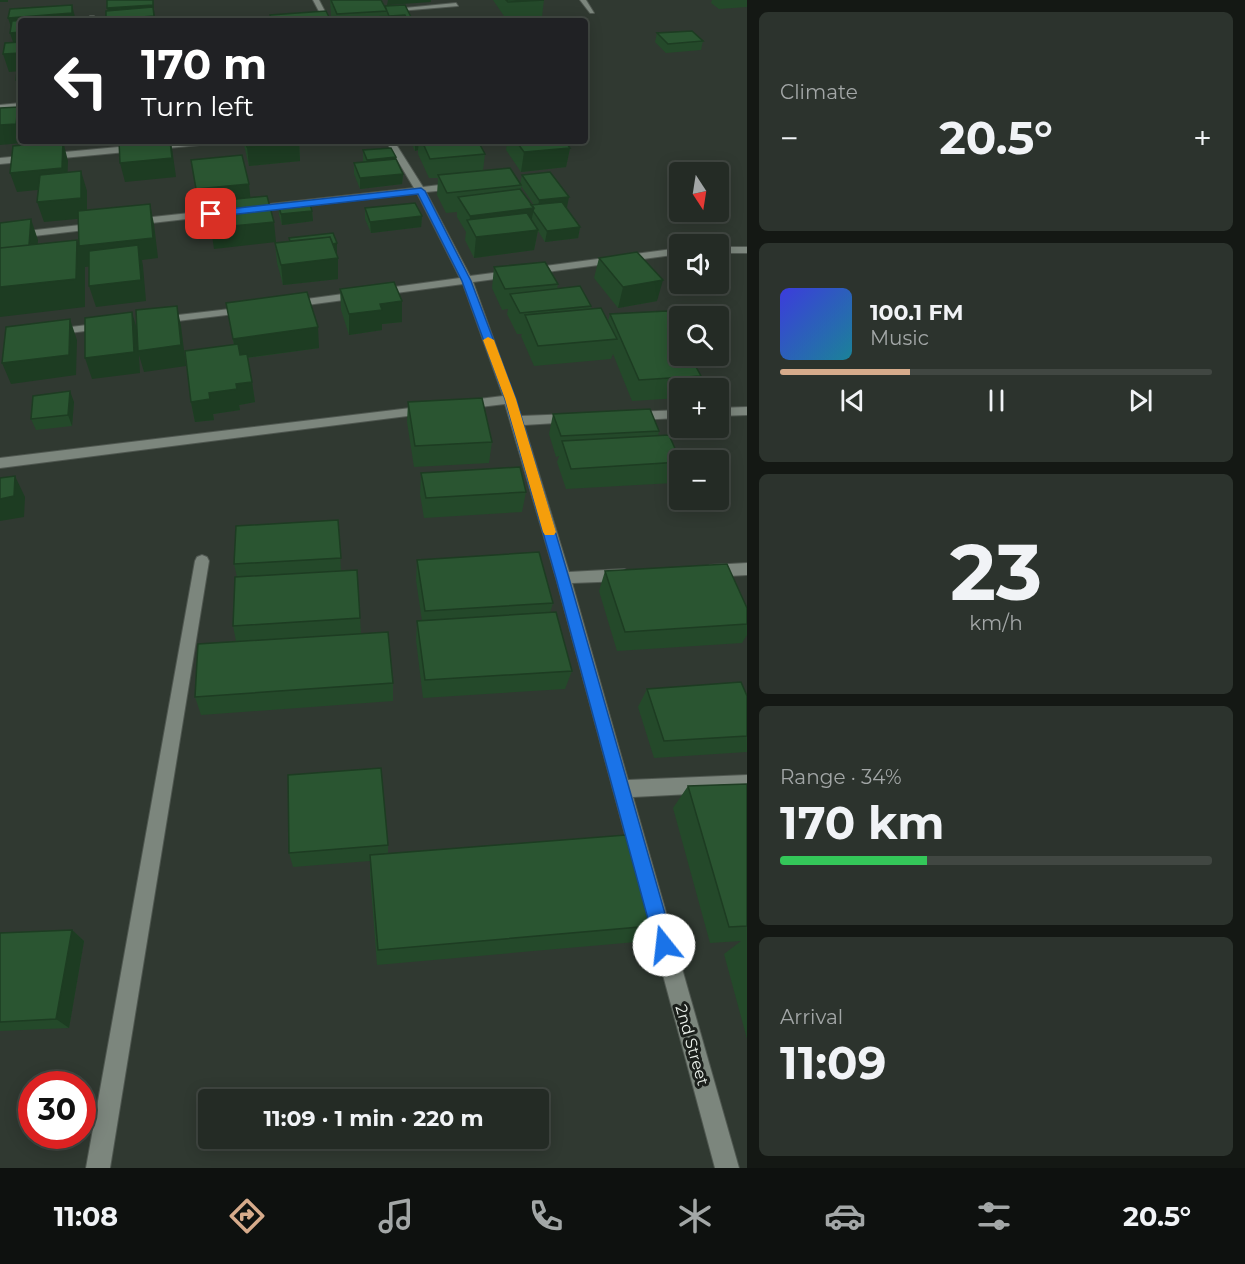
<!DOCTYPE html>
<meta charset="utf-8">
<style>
body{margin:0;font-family:Montserrat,sans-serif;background:#2c332d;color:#f1f3f6;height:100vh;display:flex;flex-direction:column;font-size:22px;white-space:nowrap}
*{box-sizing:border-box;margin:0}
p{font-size:20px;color:#a3a7a7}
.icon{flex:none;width:33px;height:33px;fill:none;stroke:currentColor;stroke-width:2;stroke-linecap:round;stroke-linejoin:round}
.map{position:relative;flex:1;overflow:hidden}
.panel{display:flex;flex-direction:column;gap:12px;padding:12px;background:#141814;width:498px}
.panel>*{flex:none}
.top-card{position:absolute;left:18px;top:18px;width:570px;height:126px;border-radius:6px;box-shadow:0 3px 15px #0003,0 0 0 2px #414742;background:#202124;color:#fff;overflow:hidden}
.needle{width:39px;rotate:168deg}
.buttons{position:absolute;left:669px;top:162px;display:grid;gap:12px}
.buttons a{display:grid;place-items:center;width:60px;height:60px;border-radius:6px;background:#242b25;box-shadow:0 3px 15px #0003,0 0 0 2px #414742;font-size:30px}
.speed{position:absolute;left:18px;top:1071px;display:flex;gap:12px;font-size:30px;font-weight:700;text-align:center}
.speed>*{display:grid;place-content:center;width:78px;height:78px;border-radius:50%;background:#242b25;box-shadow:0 3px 15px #0003,0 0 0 2px #414742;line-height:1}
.speed .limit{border:9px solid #d22;background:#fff;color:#111}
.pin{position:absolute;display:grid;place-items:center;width:51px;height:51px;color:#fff;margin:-26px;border-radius:12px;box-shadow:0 3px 9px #0006}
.me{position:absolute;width:66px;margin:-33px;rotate:344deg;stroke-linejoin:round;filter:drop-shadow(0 0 4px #0008)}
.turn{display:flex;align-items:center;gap:21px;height:126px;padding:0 24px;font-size:27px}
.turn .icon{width:78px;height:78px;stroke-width:2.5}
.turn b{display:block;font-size:42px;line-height:51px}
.big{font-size:45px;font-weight:700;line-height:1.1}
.panel .tile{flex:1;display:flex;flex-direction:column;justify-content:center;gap:9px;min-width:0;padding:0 21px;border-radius:9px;background:#2c332d}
.panel .dial{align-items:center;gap:0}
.dial b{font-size:78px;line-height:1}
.song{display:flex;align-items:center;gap:18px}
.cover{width:72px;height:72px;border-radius:9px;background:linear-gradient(135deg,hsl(240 70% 55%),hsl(190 70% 35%))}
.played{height:6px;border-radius:3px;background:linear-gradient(90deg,#d6ab8b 30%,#414742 30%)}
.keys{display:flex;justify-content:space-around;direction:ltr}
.heat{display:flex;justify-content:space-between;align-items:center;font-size:33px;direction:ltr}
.charge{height:9px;border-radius:4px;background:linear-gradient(90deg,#34c759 34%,#414742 0)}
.trip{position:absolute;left:198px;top:1089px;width:351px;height:60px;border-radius:6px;background:#242b25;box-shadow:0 3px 15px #0003,0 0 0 2px #414742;font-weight:700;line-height:60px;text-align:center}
.menu{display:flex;height:96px;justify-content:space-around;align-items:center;background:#0e110f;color:#a3a7a7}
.menu .icon{width:42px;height:42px}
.menu .current{color:#d6ab8b}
.menu b{font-size:27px;color:#f1f3f6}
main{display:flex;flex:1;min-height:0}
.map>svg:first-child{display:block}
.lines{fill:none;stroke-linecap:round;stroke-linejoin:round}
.minor-casing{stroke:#4f5750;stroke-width:2}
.minor{fill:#7c867d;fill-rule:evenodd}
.wall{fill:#24492a;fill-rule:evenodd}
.shaded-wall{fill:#1d3c22}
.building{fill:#2a5531;stroke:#1d3c22;stroke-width:1.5}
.route{fill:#1a73e8;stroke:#114b97;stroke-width:1.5}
.slow{fill:#f59e0b}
.labels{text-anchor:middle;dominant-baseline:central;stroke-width:6;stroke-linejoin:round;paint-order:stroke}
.street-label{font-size:16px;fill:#ecf2ec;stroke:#1b1f1b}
</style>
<main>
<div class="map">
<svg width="747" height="1168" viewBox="0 0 747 1168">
<rect width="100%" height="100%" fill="#303931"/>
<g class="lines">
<g class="minor-casing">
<path id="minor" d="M 313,0 L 319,0 L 330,21 L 324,21 Z
M 580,0 L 586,0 L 594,13 L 590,13 Z
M 456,3 L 458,6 L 387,12 L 384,10 Z
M 90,16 L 94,16 L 96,21 L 90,21 Z
M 21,103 L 21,107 L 0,109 L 0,105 Z
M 183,141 L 214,141 L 210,144 L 0,164 L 0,158 Z
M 386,141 L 394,141 L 423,187 L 456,183 L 461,186 L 456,189 L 426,192 L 470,276 L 680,248 L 680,254 L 473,282 L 521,416 L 572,414 L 578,418 L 572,422 L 524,425 L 569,572 L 624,569 L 629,571 L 631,575 L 629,579 L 624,581 L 572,583 L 628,780 L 747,775 L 747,791 L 633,797 L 739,1168 L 715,1168 L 556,578 L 505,404 L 463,409 L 457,405 L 463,401 L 503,396 L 463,284 L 292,307 L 286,304 L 292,301 L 460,278 L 417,193 L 251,212 L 246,209 L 251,206 L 414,188 Z
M 227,209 L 232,212 L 230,214 L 134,225 L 129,222 L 134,219 Z
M 98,223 L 102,224 L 102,228 L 0,240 L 0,234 Z
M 718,247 L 747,247 L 747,253 L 718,253 Z
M 247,307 L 251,308 L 251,312 L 161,323 L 155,320 L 161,317 Z
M 104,323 L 108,324 L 108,328 L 54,335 L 48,332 L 54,329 Z
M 427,406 L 433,410 L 431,413 L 0,468 L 0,458 Z
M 747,407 L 747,415 L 718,416 L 718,408 Z
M 680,410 L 680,418 L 635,420 L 629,416 L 635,412 Z
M 202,555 L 207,557 L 209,561 L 110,1168 L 86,1168 L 195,561 L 197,557 Z
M 747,563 L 747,575 L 711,577 L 706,575 L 704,571 L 706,567 L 711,565 Z"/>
</g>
<use href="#minor" class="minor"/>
</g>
<path class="wall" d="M 330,0 L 385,6 L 413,21 L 333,21 L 331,16 Z
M 493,0 L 544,0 L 542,17 L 524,18 L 542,21 L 479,21 L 480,19 L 506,19 Z
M 712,0 L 747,0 L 747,7 L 719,9 L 711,3 Z
M 657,33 L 703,41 L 701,50 L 666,53 L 655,42 Z
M 243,141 L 299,141 L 300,161 L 249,166 Z
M 410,141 L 565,141 L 570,148 L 566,167 L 521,172 L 506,150 L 507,142 L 480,145 L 485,154 L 483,171 L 520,184 L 522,175 L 567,207 L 566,208 L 580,227 L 578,238 L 545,242 L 538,231 L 534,250 L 474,258 L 465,240 L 466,232 L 457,217 L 457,212 L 446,213 L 437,195 L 438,178 L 429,178 L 418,154 L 418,150 L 415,151 ZM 521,186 L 534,205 L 531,205 L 521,190 Z
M 363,150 L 396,160 L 403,174 L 402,184 L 360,189 L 354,174 L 354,163 L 363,162 Z
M 278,204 L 312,211 L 313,221 L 282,225 L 279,215 Z
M 365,208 L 422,216 L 421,227 L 371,233 L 365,219 Z
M 289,238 L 337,243 L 337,254 L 336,254 L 338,258 L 338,279 L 283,285 L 277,263 L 275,243 L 289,242 Z
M 599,258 L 657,301 L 618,308 L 594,278 Z
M 494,267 L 558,284 L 557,289 L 591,306 L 591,309 L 608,321 L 610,314 L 701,376 L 696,388 L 680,388 L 680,398 L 632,401 L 613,354 L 611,359 L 534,366 L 521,336 L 522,334 L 517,334 L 507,314 L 508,309 L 502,310 L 492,288 Z
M 340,289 L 402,322 L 382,324 L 382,330 L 349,335 L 341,310 Z
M 226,303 L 319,348 L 248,358 L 255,402 L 239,405 L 240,410 L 213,414 L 214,420 L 195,422 L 191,402 L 234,345 Z
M 74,402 L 72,426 L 36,430 L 31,419 Z
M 408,402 L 492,442 L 489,463 L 414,467 L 407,422 Z
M 553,414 L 659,431 L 658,436 L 680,460 L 680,465 L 673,483 L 566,489 L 557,462 L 559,456 L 556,457 L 549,434 Z
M 421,473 L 526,492 L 522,512 L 424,518 L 420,494 Z
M 338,520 L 341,571 L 360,618 L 361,633 L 393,683 L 393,701 L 201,715 L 195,697 L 236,641 L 233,626 L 237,577 L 234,564 Z
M 417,560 L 553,603 L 550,613 L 572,671 L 565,689 L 423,698 L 416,640 L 417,621 L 422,621 L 416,580 Z
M 605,571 L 747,608 L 747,635 L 742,643 L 617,651 L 599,591 Z
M 647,689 L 747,696 L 747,752 L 654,758 L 638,707 Z
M 747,784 L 747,1039 L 724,954 L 741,941 L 710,943 L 673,808 L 688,786 Z
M 388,845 L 388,854 L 651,926 L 636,942 L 377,965 L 370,874 L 370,861 L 293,867 L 289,853 Z
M 72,930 L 84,941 L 69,1028 L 0,1031 L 0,933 Z"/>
<path class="shaded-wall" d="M 0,0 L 8,0 L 8,2 L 0,2 Z
M 153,0 L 155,21 L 107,21 L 106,20 L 109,17 L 107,8 Z
M 388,0 L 431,0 L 431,2 L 387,5 Z
M 72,5 L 76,21 L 21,21 L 21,50 L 16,51 L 10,33 L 13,33 L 8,18 Z
M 21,53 L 21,71 L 9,72 L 3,54 Z
M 16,80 L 21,80 L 21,90 L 19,90 Z
M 18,107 L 21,115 L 21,141 L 23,141 L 22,143 L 0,145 L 0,125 Z
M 46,141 L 92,141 L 92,142 L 64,145 L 68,161 L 67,187 L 17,192 L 10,173 L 48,147 Z
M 171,141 L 176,177 L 125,182 L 120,163 Z
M 415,141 L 419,141 L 418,150 L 415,151 Z
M 463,141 L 507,141 L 507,142 L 462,147 Z
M 299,142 L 300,161 L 249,166 L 247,147 Z
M 570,148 L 566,167 L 521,172 L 524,152 Z
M 396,157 L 396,168 L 367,171 L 367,160 Z
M 81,171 L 87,191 L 87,218 L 44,222 L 37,202 Z
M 403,174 L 402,184 L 360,189 L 360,178 Z
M 249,184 L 251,204 L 199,209 L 196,189 Z
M 569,197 L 567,207 L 538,211 L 539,200 Z
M 150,204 L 154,224 L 158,258 L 142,260 L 143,266 L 146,301 L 96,307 L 89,286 L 140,261 L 85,267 L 85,307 L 0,317 L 0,287 L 77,240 L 79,246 Z
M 534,208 L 530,228 L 469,225 L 470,216 Z
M 312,211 L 313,221 L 282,225 L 281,214 Z
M 422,216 L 421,227 L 371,233 L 370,222 Z
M 31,219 L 38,240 L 36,266 L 29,246 Z
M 274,222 L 276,242 L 214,249 L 211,228 Z
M 580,227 L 578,238 L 545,242 L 547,231 Z
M 538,230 L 534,250 L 474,258 L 476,237 Z
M 337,243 L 337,254 L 292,259 L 291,248 Z
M 338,258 L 338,279 L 283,285 L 281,265 Z
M 663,280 L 657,301 L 618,308 L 623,287 Z
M 402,301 L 402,322 L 382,324 L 382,330 L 349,335 L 349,314 L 380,304 Z
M 177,306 L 181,326 L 186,366 L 144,372 L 139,355 L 140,373 L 92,379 L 85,358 L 132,312 L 138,333 Z
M 70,319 L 77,340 L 76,375 L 11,384 L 2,363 Z
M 318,327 L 319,348 L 237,359 L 233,339 Z
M 252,382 L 255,402 L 239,405 L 240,410 L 213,414 L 214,420 L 195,422 L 191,402 L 209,393 L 236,384 Z
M 70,391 L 74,402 L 72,426 L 68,415 Z
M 15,476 L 25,497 L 24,517 L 0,521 L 0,499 Z
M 72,930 L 84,941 L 69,1028 L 56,1019 Z"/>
<path class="building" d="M 107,0 L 153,0 L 153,5 L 107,8 Z
M 331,0 L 381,0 L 387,11 L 337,14 Z
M 506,0 L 544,0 L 508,2 Z
M 72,5 L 72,13 L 8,18 L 10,9 Z
M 405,5 L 413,21 L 408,21 L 405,15 L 389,16 L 385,6 Z
M 153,7 L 154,16 L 106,20 L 106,11 Z
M 326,11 L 331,21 L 272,21 L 270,15 Z
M 405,15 L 408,21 L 361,21 L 360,18 Z
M 69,17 L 69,21 L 21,21 L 21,32 L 10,33 L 12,21 Z
M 540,18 L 542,21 L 480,21 L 480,19 Z
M 147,19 L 148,21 L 119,21 Z
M 692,31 L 703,41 L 668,44 L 657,33 Z
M 21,42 L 21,53 L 3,54 L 5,43 Z
M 17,71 L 21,71 L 21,80 L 16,80 Z
M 18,107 L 16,124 L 0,125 L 0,108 Z
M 63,141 L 62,168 L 10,173 L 13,146 Z
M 119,141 L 170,141 L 172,158 L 120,163 Z
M 245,141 L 299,141 L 299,142 L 247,147 Z
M 422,141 L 478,141 L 485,154 L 430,159 Z
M 516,141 L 565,141 L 570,148 L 524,152 Z
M 391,148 L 396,157 L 367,160 L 363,150 Z
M 242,155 L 249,184 L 196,189 L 191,160 Z
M 396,159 L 403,174 L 360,178 L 354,163 Z
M 510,168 L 521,185 L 447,193 L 438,175 Z
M 81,171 L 81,198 L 37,202 L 40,175 Z
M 550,172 L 569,197 L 539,200 L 522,175 Z
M 520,189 L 534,208 L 470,216 L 458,197 Z
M 267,196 L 274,222 L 211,228 L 206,202 Z
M 309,201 L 312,211 L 281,214 L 278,204 Z
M 562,202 L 580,227 L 547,231 L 533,211 L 534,208 L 531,205 Z
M 415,203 L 422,216 L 370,222 L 365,208 Z
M 150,204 L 153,238 L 79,246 L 78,211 Z
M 527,213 L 538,230 L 476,237 L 467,220 Z
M 31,219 L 29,245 L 0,248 L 0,223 Z
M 333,233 L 337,243 L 333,244 L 330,237 L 290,241 L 289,238 Z
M 330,237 L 338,258 L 281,265 L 275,243 Z
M 77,240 L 76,279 L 0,287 L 0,248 Z
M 138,245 L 141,280 L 89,286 L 89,251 Z
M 637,252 L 663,280 L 623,287 L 599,258 Z
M 545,262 L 558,284 L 505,289 L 494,267 Z
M 394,282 L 402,301 L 380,304 L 382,310 L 349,314 L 340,289 Z
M 580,286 L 591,306 L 520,313 L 510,294 Z
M 307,292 L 318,327 L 233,339 L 226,303 Z
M 177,306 L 181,345 L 138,351 L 136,310 Z
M 601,308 L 617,339 L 538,346 L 525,315 Z
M 667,311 L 680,335 L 680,356 L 690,356 L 701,376 L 639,380 L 610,314 Z
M 132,312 L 134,352 L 85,358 L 85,318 Z
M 70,319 L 69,355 L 2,363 L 6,327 Z
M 238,344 L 240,355 L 247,354 L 252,382 L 236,384 L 237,389 L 209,393 L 210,399 L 191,402 L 185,351 Z
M 70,391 L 68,415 L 31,419 L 33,396 Z
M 482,398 L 492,442 L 415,446 L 408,402 Z
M 650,409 L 659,431 L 561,436 L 553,414 Z
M 669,435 L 680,460 L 680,462 L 571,469 L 562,441 Z
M 520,467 L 526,492 L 426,498 L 421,473 Z
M 15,476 L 14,496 L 0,499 L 0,478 Z
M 338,520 L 341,558 L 234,564 L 236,526 Z
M 539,552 L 553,603 L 425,611 L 417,560 Z
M 727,564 L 747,608 L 747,624 L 625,632 L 605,571 Z
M 357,570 L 360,618 L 233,626 L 235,577 Z
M 556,612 L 572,671 L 425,680 L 417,621 Z
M 388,632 L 393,683 L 195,697 L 198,644 Z
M 741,682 L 747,696 L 747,736 L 664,741 L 647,689 Z
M 381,768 L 388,845 L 289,853 L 288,775 Z
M 747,784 L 747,926 L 729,927 L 688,786 Z
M 626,835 L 651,926 L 378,950 L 370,855 Z
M 72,930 L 56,1019 L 0,1022 L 0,933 Z"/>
<path class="route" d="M 421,188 L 425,191 L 471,281 L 516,399 L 569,578 L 674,945 L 671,952 L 664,954 L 658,952 L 655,945 L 556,578 L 505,399 L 462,281 L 418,194 L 211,217 L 206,214 L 211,211 Z"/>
<path class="slow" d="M 488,337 L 494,340 L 516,399 L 556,532 L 554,535 L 545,535 L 543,532 L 505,399 L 483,340 Z"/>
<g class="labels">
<g class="street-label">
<text transform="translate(692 1045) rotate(74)">2nd Street</text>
</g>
</g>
</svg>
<div class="buttons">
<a><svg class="needle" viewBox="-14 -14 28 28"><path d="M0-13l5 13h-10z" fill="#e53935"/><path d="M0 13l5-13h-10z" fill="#a3a7a7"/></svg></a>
<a><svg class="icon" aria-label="sound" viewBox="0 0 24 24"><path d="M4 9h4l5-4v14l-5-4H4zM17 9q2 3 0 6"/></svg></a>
<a><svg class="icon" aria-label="search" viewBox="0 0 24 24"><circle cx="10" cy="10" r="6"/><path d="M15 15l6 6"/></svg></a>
<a>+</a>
<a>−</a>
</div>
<div class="speed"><div class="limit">30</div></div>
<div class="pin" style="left:211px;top:214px;background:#d93025"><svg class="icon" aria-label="arrive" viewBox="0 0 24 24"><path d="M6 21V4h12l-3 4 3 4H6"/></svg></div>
<svg class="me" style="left:664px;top:945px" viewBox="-20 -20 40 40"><circle r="19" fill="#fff"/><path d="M0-13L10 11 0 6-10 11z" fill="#1a73e8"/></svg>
<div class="trip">11:09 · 1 min · 220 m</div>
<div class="top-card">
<div class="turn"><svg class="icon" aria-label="left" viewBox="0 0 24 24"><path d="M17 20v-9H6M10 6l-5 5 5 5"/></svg><div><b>170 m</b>Turn left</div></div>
</div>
</div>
<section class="panel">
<div class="tile"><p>Climate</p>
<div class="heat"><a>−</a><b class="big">20.5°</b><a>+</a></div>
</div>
<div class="tile">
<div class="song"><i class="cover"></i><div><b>100.1 FM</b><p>Music</p></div></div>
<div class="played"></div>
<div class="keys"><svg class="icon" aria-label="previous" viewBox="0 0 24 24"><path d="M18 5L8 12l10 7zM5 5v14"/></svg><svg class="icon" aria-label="pause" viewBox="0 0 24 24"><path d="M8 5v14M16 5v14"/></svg><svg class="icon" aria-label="next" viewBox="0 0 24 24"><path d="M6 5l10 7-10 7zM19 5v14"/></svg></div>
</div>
<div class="tile dial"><b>23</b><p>km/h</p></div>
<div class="tile"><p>Range · 34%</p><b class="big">170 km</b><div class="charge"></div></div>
<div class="tile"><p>Arrival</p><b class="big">11:09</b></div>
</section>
</main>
<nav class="menu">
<b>11:08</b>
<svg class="icon current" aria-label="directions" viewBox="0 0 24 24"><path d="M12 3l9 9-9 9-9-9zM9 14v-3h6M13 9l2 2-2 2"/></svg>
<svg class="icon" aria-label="music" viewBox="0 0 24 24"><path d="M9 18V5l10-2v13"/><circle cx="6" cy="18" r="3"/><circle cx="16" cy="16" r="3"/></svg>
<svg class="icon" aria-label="phone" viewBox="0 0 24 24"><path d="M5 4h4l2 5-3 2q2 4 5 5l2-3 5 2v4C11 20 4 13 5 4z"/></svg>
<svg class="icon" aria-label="climate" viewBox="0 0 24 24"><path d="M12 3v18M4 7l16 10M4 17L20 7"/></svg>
<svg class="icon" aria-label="car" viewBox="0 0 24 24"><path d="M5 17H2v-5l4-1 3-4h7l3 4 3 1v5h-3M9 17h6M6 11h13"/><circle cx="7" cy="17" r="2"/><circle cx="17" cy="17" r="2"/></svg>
<svg class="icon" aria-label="filters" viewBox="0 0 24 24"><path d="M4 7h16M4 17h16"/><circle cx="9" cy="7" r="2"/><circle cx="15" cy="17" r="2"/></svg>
<b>20.5°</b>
</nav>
